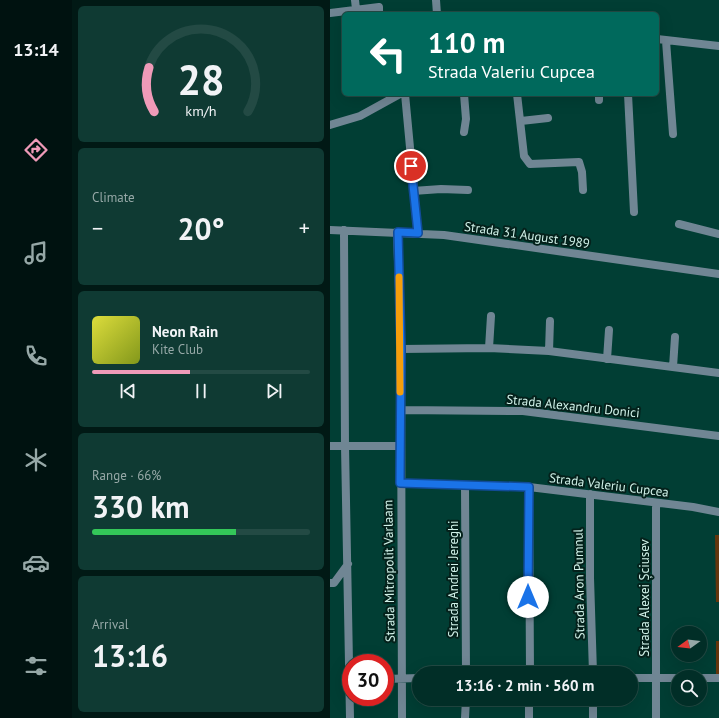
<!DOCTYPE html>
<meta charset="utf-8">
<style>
body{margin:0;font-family:"PT Sans",sans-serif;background:#0f3a33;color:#f1f3f6;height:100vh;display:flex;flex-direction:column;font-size:15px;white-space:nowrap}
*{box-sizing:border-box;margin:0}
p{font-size:13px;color:#96a8a7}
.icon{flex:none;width:22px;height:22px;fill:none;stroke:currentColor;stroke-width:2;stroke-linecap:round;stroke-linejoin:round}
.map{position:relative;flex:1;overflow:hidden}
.drawer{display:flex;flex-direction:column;gap:6px;padding:6px;background:#011915;width:258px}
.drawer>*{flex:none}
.banner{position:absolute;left:12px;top:12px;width:317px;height:84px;border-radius:6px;box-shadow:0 4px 16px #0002,0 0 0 1px #234a44;background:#00695c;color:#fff;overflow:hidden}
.needle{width:26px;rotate:255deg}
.controls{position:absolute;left:341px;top:626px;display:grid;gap:8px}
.controls a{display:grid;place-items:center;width:36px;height:36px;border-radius:50%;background:#012e27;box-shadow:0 4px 16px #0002,0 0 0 1px #234a44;font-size:20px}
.speed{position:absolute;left:12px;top:654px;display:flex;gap:8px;font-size:20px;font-weight:700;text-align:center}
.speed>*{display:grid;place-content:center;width:52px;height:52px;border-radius:50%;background:#012e27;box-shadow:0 4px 16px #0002,0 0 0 1px #234a44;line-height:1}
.speed .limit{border:6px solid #d22;background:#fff;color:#111}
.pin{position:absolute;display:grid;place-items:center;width:34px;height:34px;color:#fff;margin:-17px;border:2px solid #fff;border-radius:50%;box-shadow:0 1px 4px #0007}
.me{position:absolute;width:44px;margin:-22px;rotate:0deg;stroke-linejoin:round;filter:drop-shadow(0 0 3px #0008)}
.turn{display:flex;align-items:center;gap:14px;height:84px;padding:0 20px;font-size:18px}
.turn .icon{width:52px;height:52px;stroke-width:2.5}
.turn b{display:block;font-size:28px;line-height:34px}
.big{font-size:30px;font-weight:800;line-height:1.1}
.drawer .card{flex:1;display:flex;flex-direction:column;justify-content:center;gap:6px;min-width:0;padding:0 14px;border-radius:6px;background:#0f3a33}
.drawer .dial{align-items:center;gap:0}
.dial svg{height:104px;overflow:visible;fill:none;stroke:#234a44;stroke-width:7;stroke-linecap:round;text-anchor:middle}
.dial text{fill:#f1f3f6;stroke:none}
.song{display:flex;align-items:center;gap:12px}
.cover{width:48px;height:48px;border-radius:6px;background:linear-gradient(135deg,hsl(60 70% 55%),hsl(70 70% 35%))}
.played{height:4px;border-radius:2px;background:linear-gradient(90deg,#ef9ab8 45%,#234a44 45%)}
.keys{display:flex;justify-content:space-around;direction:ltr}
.heat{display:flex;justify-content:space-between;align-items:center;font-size:22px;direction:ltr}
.charge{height:6px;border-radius:3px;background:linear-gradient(90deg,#34c759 66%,#234a44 0)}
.trip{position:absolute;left:82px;top:666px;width:226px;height:40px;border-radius:20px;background:#012e27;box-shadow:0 4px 16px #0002,0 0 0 1px #234a44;font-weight:800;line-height:40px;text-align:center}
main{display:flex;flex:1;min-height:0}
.tabs{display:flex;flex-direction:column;width:72px;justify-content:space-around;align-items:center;background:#001210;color:#96a8a7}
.tabs .icon{width:28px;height:28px}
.tabs .current{color:#ef9ab8}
.tabs b{font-size:18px;color:#f1f3f6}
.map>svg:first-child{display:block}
.green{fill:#64360d}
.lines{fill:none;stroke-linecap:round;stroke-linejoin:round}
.minor{stroke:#708694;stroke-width:8}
.route-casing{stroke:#114b97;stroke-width:10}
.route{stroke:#1a73e8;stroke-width:7}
.slow{stroke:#f59e0b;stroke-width:7}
.labels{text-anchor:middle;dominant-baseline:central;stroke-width:4;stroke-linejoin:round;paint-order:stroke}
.street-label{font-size:13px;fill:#d1f2e9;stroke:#04211b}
</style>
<main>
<nav class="tabs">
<b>13:14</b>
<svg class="icon current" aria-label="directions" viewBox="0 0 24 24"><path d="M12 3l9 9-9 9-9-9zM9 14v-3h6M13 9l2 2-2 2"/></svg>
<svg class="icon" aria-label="music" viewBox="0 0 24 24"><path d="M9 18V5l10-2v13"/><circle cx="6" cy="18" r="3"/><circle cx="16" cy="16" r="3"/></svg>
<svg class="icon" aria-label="phone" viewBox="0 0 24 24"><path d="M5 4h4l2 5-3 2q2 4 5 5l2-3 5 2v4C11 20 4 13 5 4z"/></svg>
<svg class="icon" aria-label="climate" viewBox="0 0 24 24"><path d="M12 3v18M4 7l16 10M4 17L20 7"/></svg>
<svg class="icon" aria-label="car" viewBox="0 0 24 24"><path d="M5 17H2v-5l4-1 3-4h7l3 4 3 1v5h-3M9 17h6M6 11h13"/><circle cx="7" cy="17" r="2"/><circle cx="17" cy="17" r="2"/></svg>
<svg class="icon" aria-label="filters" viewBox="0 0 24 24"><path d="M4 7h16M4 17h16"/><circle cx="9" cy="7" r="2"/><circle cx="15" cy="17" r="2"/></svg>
</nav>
<section class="drawer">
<div class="card dial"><svg viewBox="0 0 100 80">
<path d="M14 69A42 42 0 1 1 86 69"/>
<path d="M14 69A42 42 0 0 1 10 35" stroke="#ef9ab8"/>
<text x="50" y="56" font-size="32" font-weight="700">28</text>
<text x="50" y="72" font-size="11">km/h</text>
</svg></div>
<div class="card"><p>Climate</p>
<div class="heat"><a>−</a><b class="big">20°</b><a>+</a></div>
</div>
<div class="card">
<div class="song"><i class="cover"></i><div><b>Neon Rain</b><p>Kite Club</p></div></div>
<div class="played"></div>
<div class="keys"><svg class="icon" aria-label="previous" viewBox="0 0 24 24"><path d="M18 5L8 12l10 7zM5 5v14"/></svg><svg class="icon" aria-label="pause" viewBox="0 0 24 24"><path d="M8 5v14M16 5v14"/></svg><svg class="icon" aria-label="next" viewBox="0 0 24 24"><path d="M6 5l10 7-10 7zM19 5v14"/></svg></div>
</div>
<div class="card"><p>Range · 66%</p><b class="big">330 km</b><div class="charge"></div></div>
<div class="card"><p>Arrival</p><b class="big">13:16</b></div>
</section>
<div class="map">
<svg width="389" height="718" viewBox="0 0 389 718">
<rect width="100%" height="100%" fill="#013e34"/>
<path class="green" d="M 385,535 L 389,535 L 389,602 L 386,602 Z
M 386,641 L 389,641 L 389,675 L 386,675 Z"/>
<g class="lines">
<path class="minor" d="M 25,0 L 26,9
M 106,0 L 107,14
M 0,13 L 49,7 L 49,14
M 327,39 L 389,46
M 336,41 L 343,134
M 75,94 L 88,233
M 187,94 L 194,156 L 200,164 L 249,162 L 252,172 L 253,190
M 269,94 L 269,100
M 298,94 L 304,212
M 191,121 L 218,118
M 0,125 L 30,116 L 70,94
M 134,132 L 136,119 L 134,94
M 83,191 L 111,189 L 138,190
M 349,224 L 389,234
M 0,230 L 114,235 L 389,274
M 14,230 L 15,446 L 20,718
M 67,232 L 71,349 L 72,718
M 159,348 L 161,316
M 71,349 L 159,348 L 219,351 L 389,373
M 219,351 L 220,321
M 277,359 L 279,330
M 343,367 L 345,337
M 70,410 L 193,411 L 389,436
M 0,446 L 71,446
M 70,483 L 199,487 L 363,507 L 389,512
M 135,485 L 136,673
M 199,487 L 200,673
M 260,494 L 260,578 L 263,673
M 0,583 L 4,583 L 18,564
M 301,678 L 348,678
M 370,678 L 389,678
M 55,679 L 89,678
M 135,718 L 136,699
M 199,718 L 199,699
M 263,718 L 263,699
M 326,718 L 326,503"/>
</g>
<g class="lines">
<g class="route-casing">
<path id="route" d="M 81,166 L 88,233 L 68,232 L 71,349 L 70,483 L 199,487 L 198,597"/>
</g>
<use href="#route" class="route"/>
<path class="slow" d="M 69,277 L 70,392"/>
</g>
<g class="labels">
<g class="street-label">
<text transform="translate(197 235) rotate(8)">Strada 31 August 1989</text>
<text transform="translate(243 406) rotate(6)">Strada Alexandru Donici</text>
<text transform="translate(279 485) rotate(7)">Strada Valeriu Cupcea</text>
<text transform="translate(59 571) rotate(-91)">Strada Mitropolit Varlaam</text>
<text transform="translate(123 579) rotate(-90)">Strada Andrei Jereghi</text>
<text transform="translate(249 584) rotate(-91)">Strada Aron Pumnul</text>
<text transform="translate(314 598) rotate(-90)">Strada Alexei Șciusev</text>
</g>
</g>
</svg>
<div class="controls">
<a><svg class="needle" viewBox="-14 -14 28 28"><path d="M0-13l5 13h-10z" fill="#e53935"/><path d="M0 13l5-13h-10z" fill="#96a8a7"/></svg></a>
<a><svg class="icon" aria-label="search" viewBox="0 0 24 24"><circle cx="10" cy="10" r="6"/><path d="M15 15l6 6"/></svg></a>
</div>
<div class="speed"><div class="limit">30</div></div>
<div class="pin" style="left:81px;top:166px;background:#d93025"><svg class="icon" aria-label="arrive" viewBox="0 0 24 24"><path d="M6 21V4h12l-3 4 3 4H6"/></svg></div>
<svg class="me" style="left:198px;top:597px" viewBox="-20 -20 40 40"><circle r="19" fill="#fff"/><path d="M0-13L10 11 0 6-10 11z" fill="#1a73e8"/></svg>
<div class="trip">13:16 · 2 min · 560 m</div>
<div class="banner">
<div class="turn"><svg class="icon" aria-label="left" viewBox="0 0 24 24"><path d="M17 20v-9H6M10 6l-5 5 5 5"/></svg><div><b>110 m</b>Strada Valeriu Cupcea</div></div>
</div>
</div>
</main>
